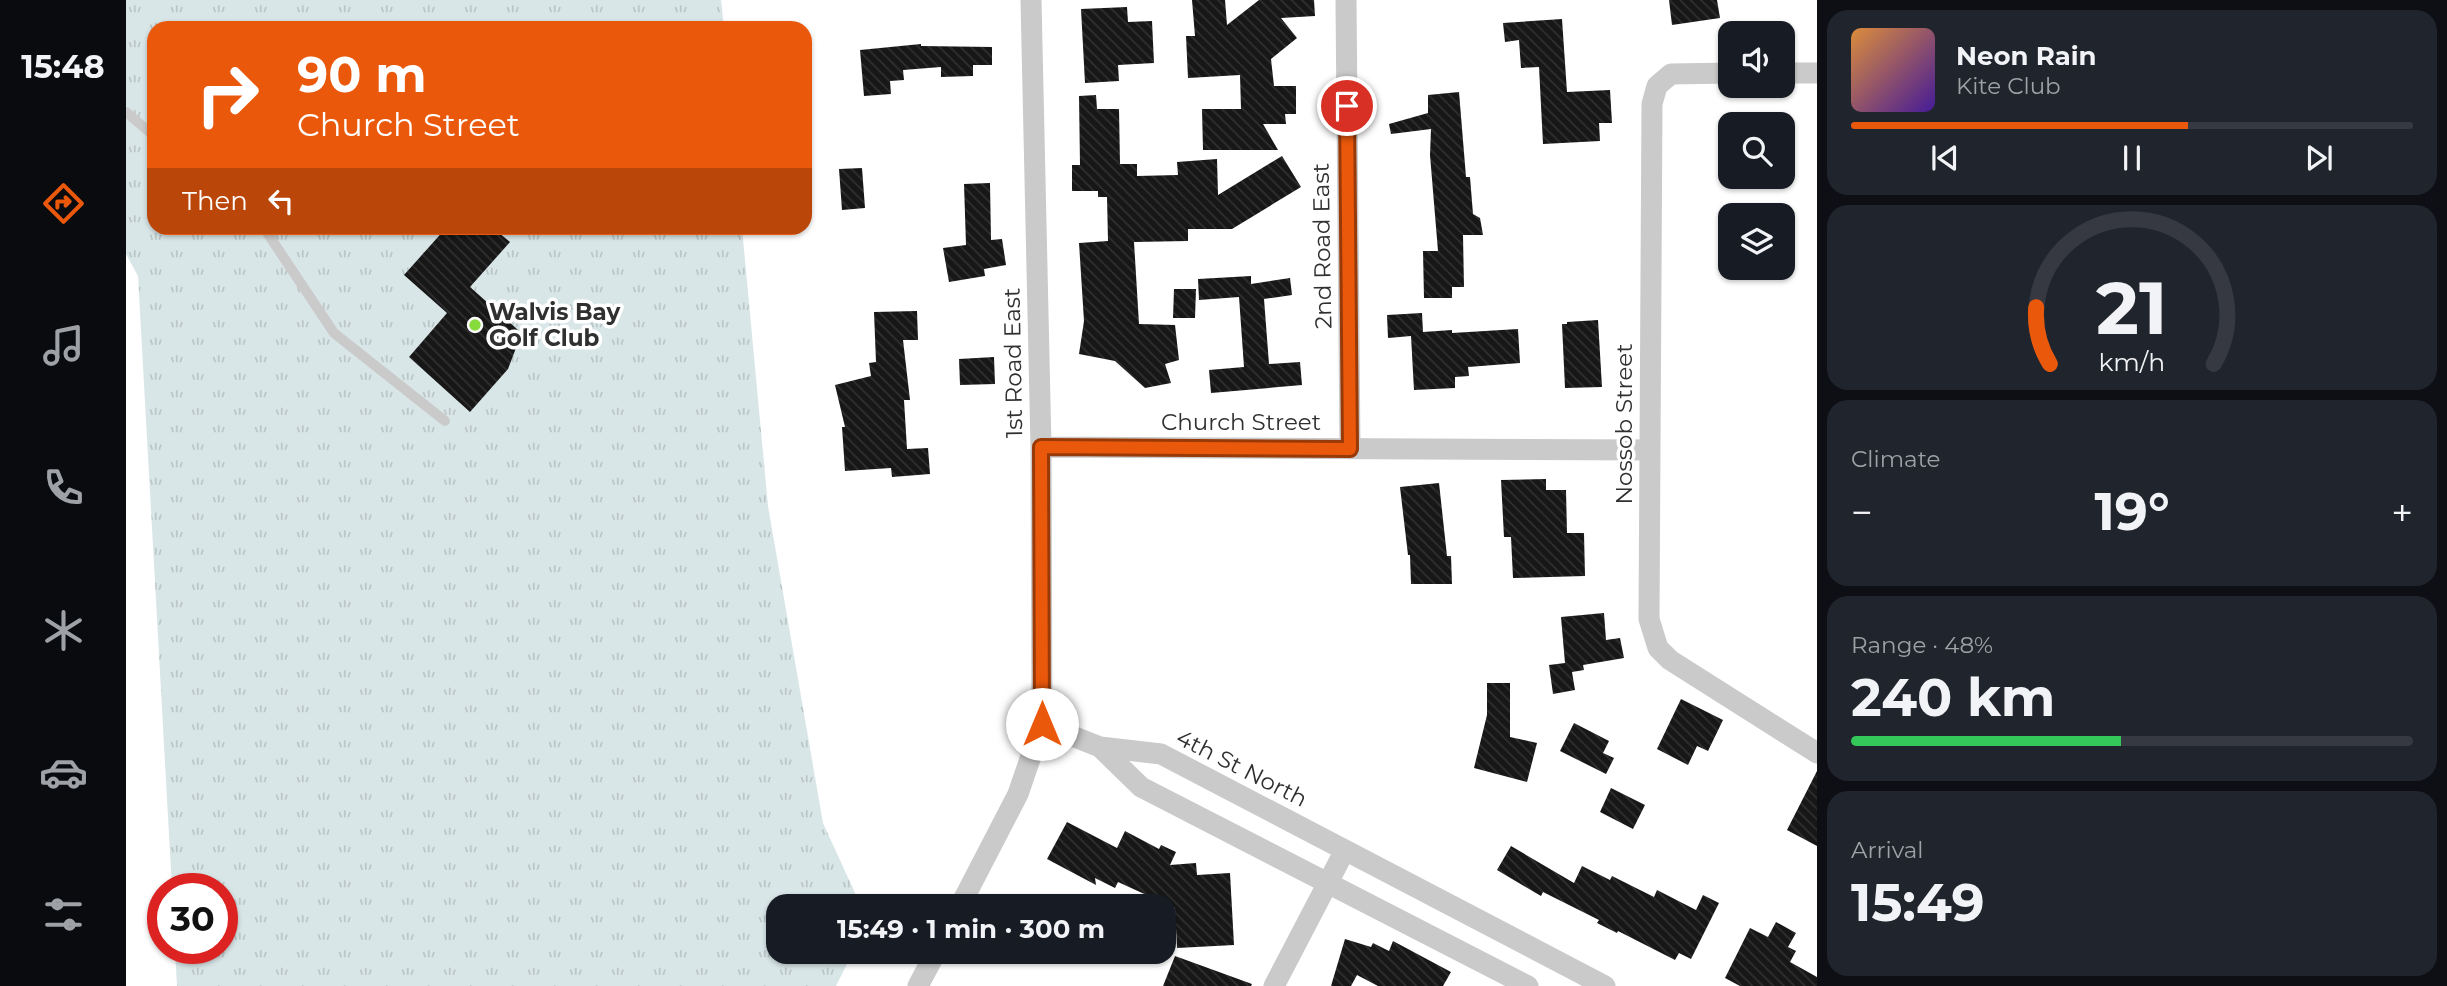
<!DOCTYPE html>
<meta charset="utf-8">
<style>
body{margin:0;font-family:Montserrat,sans-serif;background:#20242c;color:#f1f3f6;height:100vh;display:flex;flex-direction:column;font-size:26px;white-space:nowrap}
*{box-sizing:border-box;margin:0}
p{font-size:23px;color:#9ea1a6}
.icon{flex:none;width:38px;height:38px;fill:none;stroke:currentColor;stroke-width:2;stroke-linecap:round;stroke-linejoin:round}
.map{position:relative;flex:1;overflow:hidden}
.details{display:flex;flex-direction:column;gap:10px;padding:10px;background:#0d0f14;width:630px}
.details>*{flex:none}
.banner{position:absolute;left:21px;top:21px;width:665px;height:214px;border-radius:21px;box-shadow:0 2px 5px #0004;background:#ea580c;color:#fff;overflow:hidden}
.fabs{position:absolute;left:1592px;top:21px;display:grid;gap:14px}
.fabs a{display:grid;place-items:center;width:77px;height:77px;border-radius:14px;background:#171b24;box-shadow:0 2px 5px #0004;font-size:35px}
.speed{position:absolute;left:21px;top:873px;display:flex;gap:14px;font-size:35px;font-weight:700;text-align:center}
.speed>*{display:grid;place-content:center;width:91px;height:91px;border-radius:50%;background:#171b24;box-shadow:0 2px 5px #0004;line-height:1}
.speed .limit{border:10px solid #d22;background:#fff;color:#111}
.pin{position:absolute;display:grid;place-items:center;width:60px;height:60px;color:#fff;margin:-30px;border:4px solid #fff;border-radius:50%;box-shadow:0 2px 7px #0007}
.me{position:absolute;width:77px;margin:-38px;rotate:0deg;stroke-linejoin:round;filter:drop-shadow(0 0 5px #0008)}
.turn{display:flex;align-items:center;gap:24px;height:147px;padding:0 35px;font-size:32px}
.turn .icon{width:91px;height:91px;stroke-width:2.5}
.turn b{display:block;font-size:49px;line-height:60px}
.then{display:flex;align-items:center;height:66px;padding:0 35px;background:#0003;gap:14px;font-size:26px}
.big{font-size:52px;font-weight:700;line-height:1.1}
.details .tile{flex:1;display:flex;flex-direction:column;justify-content:center;gap:10px;min-width:0;padding:0 24px;border-radius:21px;background:#20242c}
.details .dial{align-items:center;gap:0}
.dial svg{height:182px;overflow:visible;fill:none;stroke:#363941;stroke-width:7;stroke-linecap:round;text-anchor:middle}
.dial text{fill:#f1f3f6;stroke:none}
.song{display:flex;align-items:center;gap:21px}
.cover{width:84px;height:84px;border-radius:10px;background:linear-gradient(135deg,hsl(30 70% 55%),hsl(260 70% 35%))}
.played{height:7px;border-radius:4px;background:linear-gradient(90deg,#ea580c 60%,#363941 60%)}
.keys{display:flex;justify-content:space-around;direction:ltr}
.heat{display:flex;justify-content:space-between;align-items:center;font-size:38px;direction:ltr}
.charge{height:10px;border-radius:5px;background:linear-gradient(90deg,#34c759 48%,#363941 0)}
.trip{position:absolute;left:640px;top:894px;width:410px;height:70px;border-radius:21px;background:#171b24;box-shadow:0 2px 5px #0004;font-weight:700;line-height:70px;text-align:center}
main{display:flex;flex:1;min-height:0}
.menu{display:flex;flex-direction:column;width:126px;justify-content:space-around;align-items:center;background:#090b0e;color:#9ea1a6}
.menu .icon{width:49px;height:49px}
.menu .current{color:#ea580c}
.menu b{font-size:32px;color:#f1f3f6}
.map>svg:first-child{display:block}
.grass{fill:url(#grass-tufts)}
.building{fill:url(#building-back-hatch)}
.lines{fill:none;stroke-linecap:round;stroke-linejoin:round}
.service{stroke:#cacaca;stroke-width:10}
.minor{stroke:#cacaca;stroke-width:21}
.route-casing{stroke:#983908;stroke-width:18}
.route{stroke:#ea580c;stroke-width:12}
.poi-dot{fill:#88db3d;stroke:#fff;stroke-width:2.5}
.labels{text-anchor:middle;dominant-baseline:central;stroke-width:7;stroke-linejoin:round;paint-order:stroke}
.street-label{font-size:23px;fill:#303030;stroke:#fff}
.poi-label{font-size:23px;font-weight:bold;fill:#303030;stroke:#fff;text-anchor:start}
</style>
<main>
<nav class="menu">
<b>15:48</b>
<svg class="icon current" aria-label="directions" viewBox="0 0 24 24"><path d="M12 3l9 9-9 9-9-9zM9 14v-3h6M13 9l2 2-2 2"/></svg>
<svg class="icon" aria-label="music" viewBox="0 0 24 24"><path d="M9 18V5l10-2v13"/><circle cx="6" cy="18" r="3"/><circle cx="16" cy="16" r="3"/></svg>
<svg class="icon" aria-label="phone" viewBox="0 0 24 24"><path d="M5 4h4l2 5-3 2q2 4 5 5l2-3 5 2v4C11 20 4 13 5 4z"/></svg>
<svg class="icon" aria-label="climate" viewBox="0 0 24 24"><path d="M12 3v18M4 7l16 10M4 17L20 7"/></svg>
<svg class="icon" aria-label="car" viewBox="0 0 24 24"><path d="M5 17H2v-5l4-1 3-4h7l3 4 3 1v5h-3M9 17h6M6 11h13"/><circle cx="7" cy="17" r="2"/><circle cx="17" cy="17" r="2"/></svg>
<svg class="icon" aria-label="filters" viewBox="0 0 24 24"><path d="M4 7h16M4 17h16"/><circle cx="9" cy="7" r="2"/><circle cx="15" cy="17" r="2"/></svg>
</nav>
<div class="map">
<svg width="1691" height="986" viewBox="0 0 1691 986">
<defs>
<pattern id="grass-tufts" width="24" height="20" patternUnits="userSpaceOnUse" patternTransform="scale(1.75)"><rect width="24" height="20" fill="#d9e6e7"/><path d="M3 7l-1-3M5 7V3M7 7l1-3M15 17l-1-3M17 17v-4M19 17l1-3" fill="none" stroke="#bbc6c6"/></pattern>
<pattern id="building-back-hatch" width="6" height="6" patternUnits="userSpaceOnUse" patternTransform="scale(1.75)"><rect width="6" height="6" fill="#171717"/><path d="M-1 5l2 2M0 0l6 6M5-1l2 2" fill="none" stroke="#303030"/></pattern>
</defs>
<rect width="100%" height="100%" fill="#fff"/>
<path class="grass" d="M 0,0 L 595,0 L 598,28 L 28,28 L 28,228 L 616,228 L 642,506 L 697,823 L 735,906 L 653,906 L 653,952 L 727,952 L 710,986 L 51,986 L 49,949 L 96,948 L 96,889 L 46,889 L 12,276 L 0,254 Z"/>
<path class="building" d="M 1066,0 L 1099,0 L 1101,25 L 1133,0 L 1188,0 L 1189,16 L 1155,18 L 1171,38 L 1145,59 L 1148,86 L 1170,86 L 1170,114 L 1159,114 L 1160,124 L 1137,124 L 1152,150 L 1077,150 L 1076,109 L 1115,109 L 1114,75 L 1062,78 L 1060,36 L 1069,36 Z
M 1543,0 L 1591,0 L 1594,18 L 1546,25 Z
M 1001,7 L 1002,22 L 1026,21 L 1028,63 L 992,65 L 993,81 L 959,83 L 955,9 Z
M 1436,19 L 1441,92 L 1484,90 L 1486,123 L 1473,123 L 1474,141 L 1417,144 L 1413,67 L 1395,68 L 1393,40 L 1379,42 L 1377,23 Z
M 795,44 L 795,46 L 866,47 L 866,65 L 847,65 L 847,76 L 815,77 L 815,67 L 777,70 L 778,80 L 764,81 L 765,94 L 738,96 L 734,50 Z
M 1333,92 L 1340,177 L 1344,177 L 1347,214 L 1354,218 L 1357,235 L 1337,235 L 1338,287 L 1326,287 L 1326,298 L 1298,298 L 1297,251 L 1312,251 L 1304,155 L 1305,129 L 1265,134 L 1263,124 L 1302,113 L 1302,95 Z
M 970,95 L 971,109 L 993,109 L 994,164 L 1011,164 L 1011,176 L 1052,175 L 1051,162 L 1091,159 L 1092,195 L 1156,156 L 1175,187 L 1106,229 L 1062,229 L 1062,241 L 1008,242 L 1013,324 L 1049,325 L 1053,360 L 1039,364 L 1045,383 L 1019,388 L 989,361 L 953,354 L 958,321 L 953,243 L 982,241 L 981,197 L 972,197 L 972,191 L 946,191 L 946,165 L 954,165 L 953,96 Z
M 736,168 L 739,208 L 716,210 L 713,169 Z
M 864,183 L 865,240 L 876,239 L 880,265 L 858,269 L 859,276 L 823,282 L 817,248 L 840,245 L 838,184 Z
M 320,228 L 367,228 L 384,242 L 344,287 L 400,337 L 390,348 L 382,369 L 344,412 L 283,357 L 321,313 L 278,275 Z
M 1125,276 L 1125,284 L 1164,278 L 1166,295 L 1138,299 L 1143,364 L 1174,362 L 1176,385 L 1085,393 L 1083,370 L 1118,367 L 1113,297 L 1073,300 L 1072,279 Z
M 1048,289 L 1070,289 L 1069,318 L 1047,318 Z
M 791,311 L 792,340 L 777,340 L 784,400 L 778,400 L 781,449 L 802,448 L 804,474 L 766,477 L 765,468 L 719,471 L 716,427 L 719,427 L 709,385 L 745,376 L 743,363 L 750,362 L 748,312 Z
M 1296,313 L 1297,332 L 1326,330 L 1326,333 L 1392,329 L 1394,363 L 1342,367 L 1343,376 L 1329,377 L 1329,388 L 1288,390 L 1285,336 L 1262,338 L 1261,315 Z
M 1472,320 L 1476,387 L 1439,388 L 1436,324 L 1441,324 L 1441,322 Z
M 868,357 L 869,384 L 834,385 L 833,359 Z
M 1420,479 L 1420,490 L 1440,490 L 1441,533 L 1458,533 L 1459,576 L 1387,578 L 1385,537 L 1378,537 L 1375,480 Z
M 1313,483 L 1321,556 L 1325,556 L 1326,584 L 1285,584 L 1284,555 L 1282,555 L 1274,487 Z
M 1478,613 L 1480,640 L 1494,638 L 1498,658 L 1457,665 L 1458,670 L 1446,672 L 1449,690 L 1427,694 L 1423,665 L 1439,663 L 1435,617 Z
M 1361,683 L 1384,683 L 1384,737 L 1411,743 L 1401,782 L 1348,768 L 1361,715 Z
M 1555,699 L 1597,720 L 1582,751 L 1571,746 L 1562,765 L 1531,749 Z
M 1448,723 L 1483,741 L 1477,753 L 1488,758 L 1480,774 L 1434,751 Z
M 1691,771 L 1691,846 L 1661,830 Z
M 1485,788 L 1519,805 L 1507,829 L 1474,812 Z
M 941,822 L 991,848 L 999,831 L 1033,849 L 1035,845 L 1050,852 L 1044,865 L 1070,863 L 1071,875 L 1104,873 L 1108,945 L 1051,948 L 1049,908 L 992,882 L 989,888 L 969,878 L 970,885 L 921,859 Z
M 1385,846 L 1448,883 L 1456,866 L 1484,880 L 1486,876 L 1528,897 L 1531,890 L 1570,910 L 1577,895 L 1593,903 L 1565,959 L 1553,953 L 1549,960 L 1492,931 L 1491,933 L 1471,923 L 1473,920 L 1417,892 L 1415,896 L 1371,870 Z
M 1650,922 L 1670,933 L 1662,947 L 1670,951 L 1664,962 L 1691,977 L 1691,986 L 1614,986 L 1599,978 L 1624,928 L 1642,937 Z
M 1219,939 L 1245,947 L 1247,943 L 1263,951 L 1267,941 L 1325,972 L 1317,986 L 1252,986 L 1231,975 L 1225,986 L 1205,986 Z
M 1049,956 L 1126,984 L 1125,986 L 1037,986 Z"/>
<g class="lines">
<path class="service" d="M 0,112 L 28,136
M 138,228 L 208,333 L 319,421"/>
<path class="minor" d="M 1220,0 L 1224,449
M 1605,73 L 1545,74 L 1531,86 L 1526,104 L 1523,619 L 1532,648 L 1544,660 L 1691,753
M 1657,73 L 1691,73
M 915,447 L 1524,450
M 916,724 L 974,747 L 1035,754 L 1479,986
M 974,747 L 1015,787 L 1402,986
M 834,906 L 892,794 L 916,724 L 915,447 L 905,0
M 792,986 L 810,952
M 1148,986 L 1219,850"/>
</g>
<g class="lines">
<g class="route-casing">
<path id="route" d="M 916,724 L 915,447 L 1224,449 L 1221,106"/>
</g>
<use href="#route" class="route"/>
</g>
<circle class="poi-dot" cx="349" cy="325" r="7"/>
<g class="labels">
<g class="street-label">
<text transform="translate(1196 246) rotate(-91)">2nd Road East</text>
<text transform="translate(887 363) rotate(-91)">1st Road East</text>
<text x="1115" y="422">Church Street</text>
<text transform="translate(1498 424) rotate(-90)">Nossob Street</text>
<text transform="translate(1116 768) rotate(27)">4th St North</text>
</g>
<g class="poi-label">
<text x="363" y="312">Walvis Bay<tspan x="363" dy="26">Golf Club</tspan></text>
</g>
</g>
</svg>
<div class="fabs">
<a><svg class="icon" aria-label="sound" viewBox="0 0 24 24"><path d="M4 9h4l5-4v14l-5-4H4zM17 9q2 3 0 6"/></svg></a>
<a><svg class="icon" aria-label="search" viewBox="0 0 24 24"><circle cx="10" cy="10" r="6"/><path d="M15 15l6 6"/></svg></a>
<a><svg class="icon" aria-label="layers" viewBox="0 0 24 24"><path d="M12 4l9 5-9 5-9-5zM3 14l9 5 9-5"/></svg></a>
</div>
<div class="speed"><div class="limit">30</div></div>
<div class="pin" style="left:1221px;top:106px;background:#d93025"><svg class="icon" aria-label="arrive" viewBox="0 0 24 24"><path d="M6 21V4h12l-3 4 3 4H6"/></svg></div>
<svg class="me" style="left:916px;top:724px" viewBox="-20 -20 40 40"><circle r="19" fill="#fff"/><path d="M0-13L10 11 0 6-10 11z" fill="#ea580c"/></svg>
<div class="trip">15:49 · 1 min · 300 m</div>
<div class="banner">
<div class="turn"><svg class="icon" aria-label="right" viewBox="0 0 24 24"><path d="M7 20v-9h11M14 6l5 5-5 5"/></svg><div><b>90 m</b>Church Street</div></div>
<div class="then">Then<svg class="icon" aria-label="left" viewBox="0 0 24 24"><path d="M17 20v-9H6M10 6l-5 5 5 5"/></svg></div>
</div>
</div>
<section class="details">
<div class="tile">
<div class="song"><i class="cover"></i><div><b>Neon Rain</b><p>Kite Club</p></div></div>
<div class="played"></div>
<div class="keys"><svg class="icon" aria-label="previous" viewBox="0 0 24 24"><path d="M18 5L8 12l10 7zM5 5v14"/></svg><svg class="icon" aria-label="pause" viewBox="0 0 24 24"><path d="M8 5v14M16 5v14"/></svg><svg class="icon" aria-label="next" viewBox="0 0 24 24"><path d="M6 5l10 7-10 7zM19 5v14"/></svg></div>
</div>
<div class="tile dial"><svg viewBox="0 0 100 80">
<path d="M14 69A42 42 0 1 1 86 69"/>
<path d="M14 69A42 42 0 0 1 8 44" stroke="#ea580c"/>
<text x="50" y="56" font-size="32" font-weight="700">21</text>
<text x="50" y="72" font-size="11">km/h</text>
</svg></div>
<div class="tile"><p>Climate</p>
<div class="heat"><a>−</a><b class="big">19°</b><a>+</a></div>
</div>
<div class="tile"><p>Range · 48%</p><b class="big">240 km</b><div class="charge"></div></div>
<div class="tile"><p>Arrival</p><b class="big">15:49</b></div>
</section>
</main>
